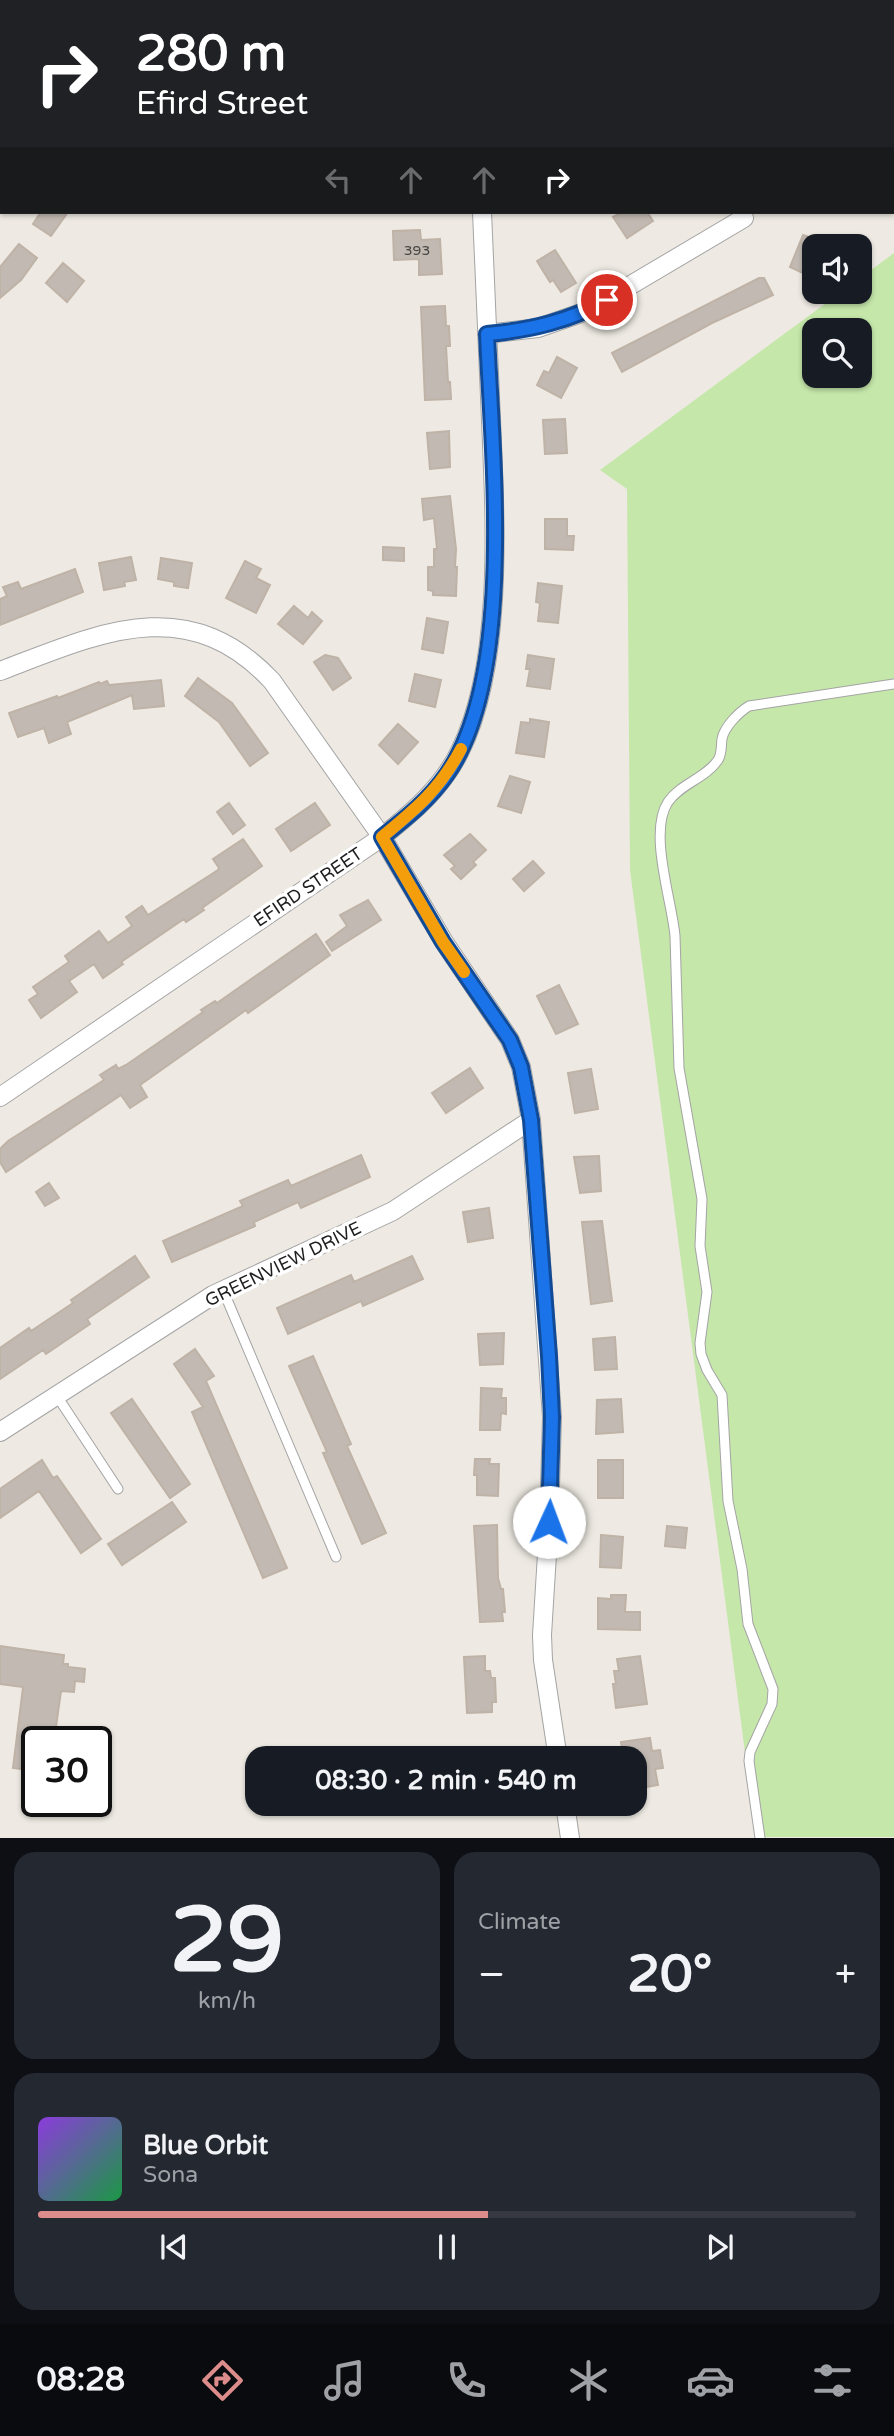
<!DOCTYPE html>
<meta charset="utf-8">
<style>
body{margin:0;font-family:"Varela Round",sans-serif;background:#242831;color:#f1f3f6;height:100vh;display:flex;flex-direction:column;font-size:26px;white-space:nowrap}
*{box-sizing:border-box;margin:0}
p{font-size:23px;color:#9ea1a6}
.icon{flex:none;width:38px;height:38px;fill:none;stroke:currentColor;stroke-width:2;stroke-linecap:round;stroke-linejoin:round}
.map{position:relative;height:1838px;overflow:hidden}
.details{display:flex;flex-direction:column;gap:14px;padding:14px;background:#0d0f14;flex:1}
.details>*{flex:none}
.guide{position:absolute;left:0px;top:0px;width:894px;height:214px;box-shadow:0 2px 5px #0004;background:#202124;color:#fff;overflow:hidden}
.tools{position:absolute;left:802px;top:234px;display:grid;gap:14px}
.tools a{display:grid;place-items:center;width:70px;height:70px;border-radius:14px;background:#171b24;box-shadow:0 2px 5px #0004;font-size:35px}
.speed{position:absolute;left:21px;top:1726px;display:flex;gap:14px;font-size:35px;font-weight:700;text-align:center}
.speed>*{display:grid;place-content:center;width:91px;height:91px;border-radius:50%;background:#171b24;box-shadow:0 2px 5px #0004;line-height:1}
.speed .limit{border:4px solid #111;border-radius:10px;background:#fff;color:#111}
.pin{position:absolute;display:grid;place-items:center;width:60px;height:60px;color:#fff;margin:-30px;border:4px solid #fff;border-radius:50%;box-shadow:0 2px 7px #0007}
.me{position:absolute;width:77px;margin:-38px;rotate:2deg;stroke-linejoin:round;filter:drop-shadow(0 0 5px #0008)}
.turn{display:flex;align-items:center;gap:24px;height:147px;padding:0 21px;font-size:32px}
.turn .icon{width:91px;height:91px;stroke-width:2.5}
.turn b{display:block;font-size:49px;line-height:60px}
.lanes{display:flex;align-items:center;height:66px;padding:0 21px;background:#0003;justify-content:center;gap:35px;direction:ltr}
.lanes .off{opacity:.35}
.big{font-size:52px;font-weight:700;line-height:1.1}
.details .tile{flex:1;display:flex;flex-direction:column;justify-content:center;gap:10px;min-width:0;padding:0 24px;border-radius:21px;background:#242831}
.details .dial{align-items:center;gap:0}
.dial b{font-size:91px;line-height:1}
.song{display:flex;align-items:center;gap:21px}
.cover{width:84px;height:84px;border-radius:10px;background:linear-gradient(135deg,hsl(270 70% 55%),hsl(140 70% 35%))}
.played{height:7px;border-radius:4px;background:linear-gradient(90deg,#dc8c8a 55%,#363941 55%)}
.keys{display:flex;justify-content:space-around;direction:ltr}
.heat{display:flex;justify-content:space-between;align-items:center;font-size:38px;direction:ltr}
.details .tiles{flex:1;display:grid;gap:14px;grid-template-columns:1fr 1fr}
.tile:last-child{grid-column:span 2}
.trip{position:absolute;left:245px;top:1746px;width:402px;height:70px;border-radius:21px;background:#171b24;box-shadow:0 2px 5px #0004;font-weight:700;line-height:70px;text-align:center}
.tab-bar{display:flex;height:112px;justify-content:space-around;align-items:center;background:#090b0e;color:#9ea1a6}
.tab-bar .icon{width:49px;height:49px}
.tab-bar .current{color:#dc8c8a}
.tab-bar b{font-size:32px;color:#f1f3f6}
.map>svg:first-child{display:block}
.grass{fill:#c5e7aa;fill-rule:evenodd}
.building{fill:#c2bab2;stroke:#bfb2a6;stroke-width:2}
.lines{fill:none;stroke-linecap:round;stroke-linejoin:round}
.service-casing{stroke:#a4a4a4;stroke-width:11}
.minor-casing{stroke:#a4a4a4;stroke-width:20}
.service{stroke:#fff;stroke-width:9}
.minor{stroke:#fff;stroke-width:18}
.route-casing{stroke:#114b97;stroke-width:18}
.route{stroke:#1a73e8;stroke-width:12}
.slow{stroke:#f59e0b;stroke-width:12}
.labels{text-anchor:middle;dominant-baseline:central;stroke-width:7;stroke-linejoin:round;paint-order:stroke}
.number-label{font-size:14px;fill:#464442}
.street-label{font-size:18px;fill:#1d1d1d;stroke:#fff}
</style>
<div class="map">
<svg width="894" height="1838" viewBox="0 0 894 1838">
<rect width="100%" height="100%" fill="#eeeae3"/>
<path class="grass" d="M 894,253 L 894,1837 L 756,1837 L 630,870 L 627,489 L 600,470 L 841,292 L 859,292 L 859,279 ZM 814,331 L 859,331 L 859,376 L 814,376 Z"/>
<path class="building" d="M 41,212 L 68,212 L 51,236 L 33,224 Z
M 623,212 L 647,212 L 653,221 L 627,238 L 613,217 Z
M 420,230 L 421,240 L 440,239 L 442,274 L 419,275 L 419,259 L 394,260 L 393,231 Z
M 803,235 L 814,239 L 814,265 L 809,276 L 790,267 Z
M 19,244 L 37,258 L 21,280 L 0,298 L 0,267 Z
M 555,250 L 576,283 L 561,292 L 553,280 L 550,282 L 537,261 Z
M 63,263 L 84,281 L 67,302 L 46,283 Z
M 759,278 L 764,278 L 773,295 L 712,323 L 622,372 L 612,353 Z
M 445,306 L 446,326 L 449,326 L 450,346 L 446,346 L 448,382 L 450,382 L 451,399 L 425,400 L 421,307 Z
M 557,357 L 577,368 L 561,398 L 537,385 L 544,371 L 549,373 Z
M 565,419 L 567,453 L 545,454 L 543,420 Z
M 449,431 L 450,467 L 430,469 L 427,433 Z
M 450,496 L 456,549 L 455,567 L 457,567 L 456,596 L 433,595 L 433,591 L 428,590 L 428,567 L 434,567 L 434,549 L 437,549 L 434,518 L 424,520 L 422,499 Z
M 545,519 L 567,519 L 567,536 L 574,536 L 573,550 L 545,549 Z
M 383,547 L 404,548 L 404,561 L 383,560 Z
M 131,557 L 136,580 L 124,582 L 125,586 L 104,590 L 99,563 Z
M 161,558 L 192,563 L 188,588 L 174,586 L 174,582 L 158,579 Z
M 245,561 L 261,569 L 256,578 L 270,585 L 256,613 L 226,598 Z
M 75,569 L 83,592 L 0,625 L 0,599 L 7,596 L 3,587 L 18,582 L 21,589 Z
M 538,583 L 562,586 L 558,623 L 538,621 L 540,603 L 536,602 Z
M 294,606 L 308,618 L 312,612 L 322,621 L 303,644 L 278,624 Z
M 427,618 L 448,622 L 443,653 L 422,649 Z
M 325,655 L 338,658 L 351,678 L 333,690 L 314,662 Z
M 528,655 L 554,659 L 550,689 L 527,686 L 530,669 L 526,669 Z
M 415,674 L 441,680 L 435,707 L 409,701 Z
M 198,678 L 232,703 L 268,753 L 250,766 L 219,722 L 185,696 Z
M 161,680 L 164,706 L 134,709 L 132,695 L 67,722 L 71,734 L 49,743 L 44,728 L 18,737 L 9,713 L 57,696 L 58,698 L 99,682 L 100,684 L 107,681 L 109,685 Z
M 530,719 L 549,722 L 544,757 L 516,753 L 521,722 L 530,723 Z
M 398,724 L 418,742 L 398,764 L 379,745 Z
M 510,776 L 530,782 L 521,813 L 498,806 Z
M 229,803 L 245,825 L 233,834 L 217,812 Z
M 315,803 L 330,825 L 291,851 L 276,829 Z
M 470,834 L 486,850 L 473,862 L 476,865 L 461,879 L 451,869 L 455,866 L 444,855 Z
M 243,839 L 262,866 L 202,908 L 204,910 L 186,922 L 184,919 L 121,962 L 123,964 L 103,978 L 94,964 L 69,981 L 77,992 L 41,1018 L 29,1000 L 38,994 L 33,987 L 69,962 L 65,956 L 99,931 L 108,943 L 132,926 L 126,917 L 142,906 L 148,915 L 218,870 L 219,868 L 213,859 Z
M 533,861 L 544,873 L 524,891 L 513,879 Z
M 368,900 L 381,920 L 332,951 L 326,942 L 347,926 L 340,915 Z
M 316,934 L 330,955 L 248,1013 L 246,1010 L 140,1085 L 147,1097 L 130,1108 L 121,1095 L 6,1172 L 0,1162 L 0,1149 L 8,1141 L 104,1080 L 100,1075 L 116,1065 L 118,1069 L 126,1065 L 203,1012 L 201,1010 L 215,1001 L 217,1003 Z
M 559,985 L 578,1024 L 556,1034 L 537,996 Z
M 470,1068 L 483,1088 L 446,1113 L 432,1093 Z
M 591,1069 L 598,1109 L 575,1113 L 568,1073 Z
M 361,1155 L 370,1177 L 301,1208 L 298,1202 L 254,1222 L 255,1226 L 172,1262 L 163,1241 L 243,1206 L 240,1201 L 288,1180 L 291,1186 Z
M 599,1156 L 601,1191 L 580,1193 L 574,1157 Z
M 49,1183 L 59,1198 L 45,1206 L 36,1192 Z
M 489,1208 L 493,1238 L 468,1242 L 463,1212 Z
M 602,1221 L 612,1301 L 591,1304 L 582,1222 Z
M 135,1256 L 149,1277 L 87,1319 L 90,1324 L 46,1354 L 43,1350 L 0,1379 L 0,1348 L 29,1328 L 31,1331 L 73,1303 L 71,1300 Z
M 412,1256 L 423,1279 L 363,1306 L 361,1301 L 288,1334 L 277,1308 L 351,1275 L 354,1282 Z
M 504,1333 L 503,1364 L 480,1365 L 478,1334 Z
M 615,1337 L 617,1369 L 595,1370 L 593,1339 Z
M 195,1349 L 214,1376 L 206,1381 L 287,1568 L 263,1578 L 192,1412 L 203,1407 L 174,1364 Z
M 313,1356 L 351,1444 L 347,1446 L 386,1533 L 362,1544 L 323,1453 L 327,1452 L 289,1366 Z
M 481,1388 L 502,1389 L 501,1398 L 506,1398 L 506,1414 L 501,1413 L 500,1430 L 480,1430 Z
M 132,1399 L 190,1484 L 170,1498 L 111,1413 Z
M 621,1399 L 623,1432 L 596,1434 L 597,1400 Z
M 475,1459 L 490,1459 L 489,1464 L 499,1464 L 498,1496 L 477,1495 L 477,1475 L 474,1475 Z
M 42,1460 L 53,1478 L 57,1476 L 101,1539 L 81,1553 L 39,1491 L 0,1518 L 0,1489 Z
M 598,1460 L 623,1460 L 623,1498 L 598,1498 Z
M 172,1502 L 186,1522 L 122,1565 L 108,1544 Z
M 497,1525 L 498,1578 L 501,1589 L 503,1589 L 505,1612 L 502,1612 L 503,1621 L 480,1622 L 474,1526 Z
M 667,1526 L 687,1528 L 685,1548 L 665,1546 Z
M 601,1535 L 623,1537 L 621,1568 L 600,1567 Z
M 611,1595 L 626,1595 L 625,1612 L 640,1612 L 640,1630 L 598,1629 L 598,1598 L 611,1599 Z
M 0,1646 L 64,1655 L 63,1664 L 68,1664 L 68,1667 L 85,1669 L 84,1682 L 75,1681 L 74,1692 L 61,1691 L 54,1741 L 37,1741 L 37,1771 L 13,1768 L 23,1687 L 0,1684 Z
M 485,1656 L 485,1671 L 490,1671 L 491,1678 L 495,1678 L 496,1702 L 492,1702 L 492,1712 L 467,1713 L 464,1657 Z
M 640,1656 L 647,1704 L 616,1708 L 613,1684 L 616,1684 L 614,1671 L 619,1671 L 617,1659 Z
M 650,1738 L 652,1751 L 660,1750 L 663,1768 L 655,1769 L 658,1785 L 635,1789 L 635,1759 L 624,1759 L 621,1742 Z"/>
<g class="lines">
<g class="service-casing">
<path id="service" d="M 223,1290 L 336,1557
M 57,1396 L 118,1489
M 760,1838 L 749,1761 L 750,1752 L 772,1704 L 773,1689 L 748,1624 L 742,1569 L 728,1501 L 722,1395 L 707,1370 L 701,1354 L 700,1343 L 707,1292 L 700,1246 L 702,1199 L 679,1068 L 675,936 C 672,901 648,832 668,802 C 680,784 706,778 718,760 C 722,754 721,746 722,739 C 724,727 739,712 749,706 L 894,684"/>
</g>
<g class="minor-casing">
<path id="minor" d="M 472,0 L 472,2
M 51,2 L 52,0
M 0,184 L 2,180
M 487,334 L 538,328 L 587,311 L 744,218
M 0,671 C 98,634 187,590 272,681 L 382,837 L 444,942 L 510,1040 L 521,1067 L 531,1120 L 552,1417 L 549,1522 L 542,1635 L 543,1660 L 558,1759
M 0,1097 L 382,837 C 413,812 442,788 460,751 C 504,663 495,517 491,420 C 488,350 485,281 482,212
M 0,1432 L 213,1295 L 393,1211 L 531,1120
M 565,1804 L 570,1838"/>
</g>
<use href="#service" class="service"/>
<use href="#minor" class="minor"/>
</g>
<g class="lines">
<g class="route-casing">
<path id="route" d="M 549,1522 L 552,1417 L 549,1356 L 531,1120 L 521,1067 L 510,1040 L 443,942 L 382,837 C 406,818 429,800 447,774 C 516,674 492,454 487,334 C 531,330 569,321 607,300"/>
</g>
<use href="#route" class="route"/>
<path class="slow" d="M 461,749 C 440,789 416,809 382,837 L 443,942 L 464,972"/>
</g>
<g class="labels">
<g class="number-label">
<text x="417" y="250">393</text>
</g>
<g class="street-label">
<text transform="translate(308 887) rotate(-34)">EFIRD STREET</text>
<text transform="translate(283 1264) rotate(-26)">GREENVIEW DRIVE</text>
</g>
</g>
</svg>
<div class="tools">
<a><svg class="icon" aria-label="sound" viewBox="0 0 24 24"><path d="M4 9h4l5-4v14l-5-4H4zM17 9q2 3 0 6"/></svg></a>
<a><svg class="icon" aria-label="search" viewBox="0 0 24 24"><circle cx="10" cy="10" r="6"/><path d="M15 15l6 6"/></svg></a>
</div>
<div class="speed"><div class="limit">30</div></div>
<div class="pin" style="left:607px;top:300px;background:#d93025"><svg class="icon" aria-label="arrive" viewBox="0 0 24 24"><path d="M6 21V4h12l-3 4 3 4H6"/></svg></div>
<svg class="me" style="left:549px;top:1522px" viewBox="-20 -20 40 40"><circle r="19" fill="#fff"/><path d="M0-13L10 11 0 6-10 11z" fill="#1a73e8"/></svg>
<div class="trip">08:30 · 2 min · 540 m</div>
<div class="guide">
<div class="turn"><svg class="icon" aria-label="right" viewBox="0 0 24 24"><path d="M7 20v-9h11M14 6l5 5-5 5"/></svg><div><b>280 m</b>Efird Street</div></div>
<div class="lanes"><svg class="icon off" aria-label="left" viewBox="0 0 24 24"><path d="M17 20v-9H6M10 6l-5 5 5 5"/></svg><svg class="icon off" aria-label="ahead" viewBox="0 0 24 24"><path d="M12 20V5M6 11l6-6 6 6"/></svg><svg class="icon off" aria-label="ahead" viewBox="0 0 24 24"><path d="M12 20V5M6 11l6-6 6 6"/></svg><svg class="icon" aria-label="right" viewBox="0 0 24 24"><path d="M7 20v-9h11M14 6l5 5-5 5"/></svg></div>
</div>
</div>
<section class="details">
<div class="tiles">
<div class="tile dial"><b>29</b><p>km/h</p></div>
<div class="tile"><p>Climate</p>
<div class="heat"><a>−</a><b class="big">20°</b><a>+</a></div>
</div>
<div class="tile">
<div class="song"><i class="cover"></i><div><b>Blue Orbit</b><p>Sona</p></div></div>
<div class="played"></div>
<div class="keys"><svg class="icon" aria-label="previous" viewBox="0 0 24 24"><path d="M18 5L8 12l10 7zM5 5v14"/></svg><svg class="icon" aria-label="pause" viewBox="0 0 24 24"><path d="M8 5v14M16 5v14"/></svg><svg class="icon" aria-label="next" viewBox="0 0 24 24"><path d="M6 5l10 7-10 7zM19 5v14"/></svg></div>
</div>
</div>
</section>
<nav class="tab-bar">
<b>08:28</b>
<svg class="icon current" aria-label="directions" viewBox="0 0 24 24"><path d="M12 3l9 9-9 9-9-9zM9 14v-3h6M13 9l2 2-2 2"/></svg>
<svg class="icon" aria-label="music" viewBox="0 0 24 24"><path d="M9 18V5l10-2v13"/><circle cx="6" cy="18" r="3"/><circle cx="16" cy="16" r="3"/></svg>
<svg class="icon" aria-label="phone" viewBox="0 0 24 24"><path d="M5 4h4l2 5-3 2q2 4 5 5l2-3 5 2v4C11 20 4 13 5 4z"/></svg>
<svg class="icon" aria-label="climate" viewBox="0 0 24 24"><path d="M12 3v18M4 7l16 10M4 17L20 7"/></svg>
<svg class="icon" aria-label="car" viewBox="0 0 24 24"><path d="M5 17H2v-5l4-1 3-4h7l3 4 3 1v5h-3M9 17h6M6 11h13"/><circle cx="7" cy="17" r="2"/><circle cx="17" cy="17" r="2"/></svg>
<svg class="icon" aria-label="filters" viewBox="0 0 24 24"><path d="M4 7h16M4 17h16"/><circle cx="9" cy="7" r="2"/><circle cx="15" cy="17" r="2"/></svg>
</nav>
